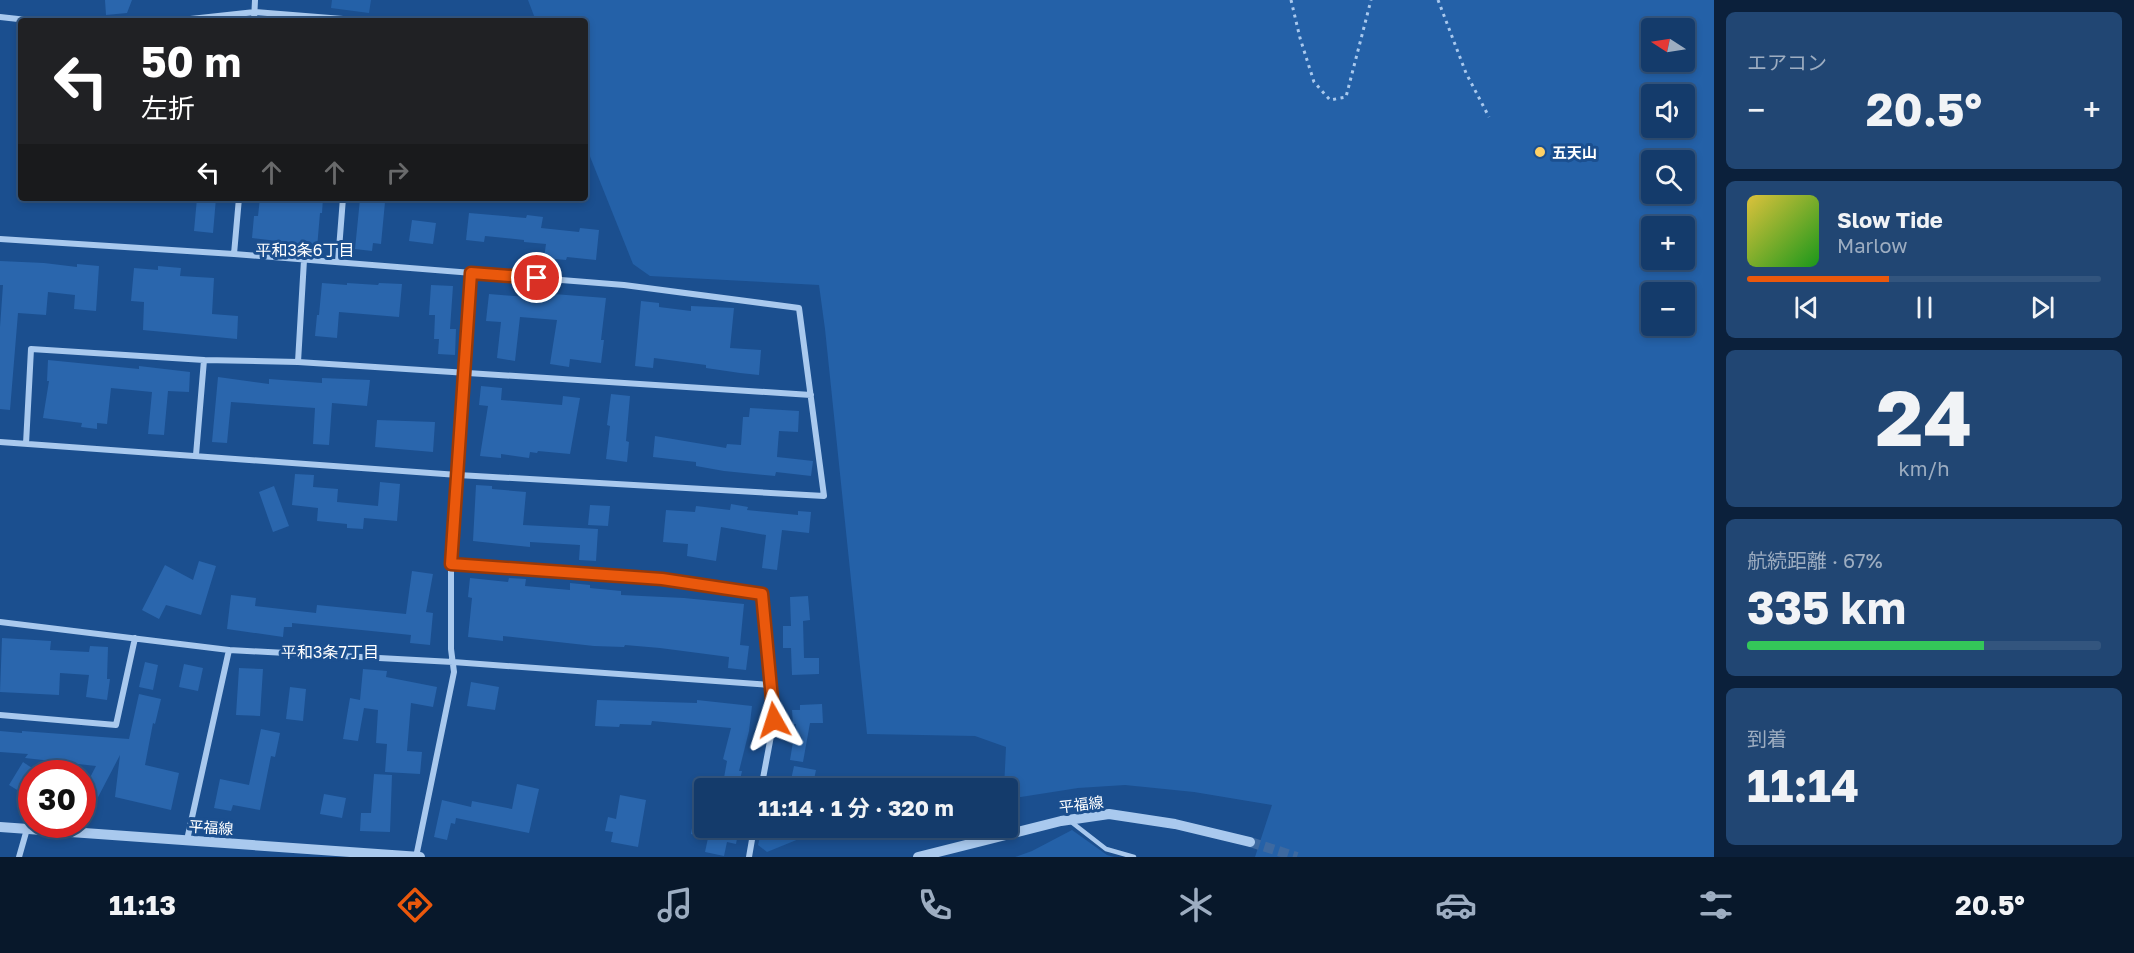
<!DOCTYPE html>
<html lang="ja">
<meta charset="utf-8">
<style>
body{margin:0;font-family:"Golos Text","Noto Sans JP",sans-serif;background:#214673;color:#f1f3f6;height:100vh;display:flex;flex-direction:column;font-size:22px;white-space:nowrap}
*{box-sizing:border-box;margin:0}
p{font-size:20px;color:#9dadc1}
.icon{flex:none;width:33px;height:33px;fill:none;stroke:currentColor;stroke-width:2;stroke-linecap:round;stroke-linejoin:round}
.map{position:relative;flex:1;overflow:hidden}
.details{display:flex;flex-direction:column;gap:12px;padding:12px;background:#0b203b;width:420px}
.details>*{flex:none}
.top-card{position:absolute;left:18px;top:18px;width:570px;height:183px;border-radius:6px;box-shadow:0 3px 9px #0003,0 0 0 2px #33557e;background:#202124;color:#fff;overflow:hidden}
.needle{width:39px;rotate:282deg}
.controls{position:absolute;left:1641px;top:18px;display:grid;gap:12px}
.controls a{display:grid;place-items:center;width:54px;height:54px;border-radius:6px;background:#143b6b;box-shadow:0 3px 9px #0003,0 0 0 2px #33557e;font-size:30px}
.speed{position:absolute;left:18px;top:760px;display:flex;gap:12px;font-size:30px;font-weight:700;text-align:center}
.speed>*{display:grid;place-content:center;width:78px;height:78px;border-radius:50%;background:#143b6b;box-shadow:0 3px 9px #0003,0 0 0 2px #33557e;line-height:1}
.speed .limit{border:9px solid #d22;background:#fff;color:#111}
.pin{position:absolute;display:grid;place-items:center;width:51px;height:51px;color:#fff;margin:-26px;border:3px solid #fff;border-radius:50%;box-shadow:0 2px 6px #0007}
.me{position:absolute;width:66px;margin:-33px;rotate:354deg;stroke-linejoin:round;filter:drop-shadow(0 0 4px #0008)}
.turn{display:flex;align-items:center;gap:21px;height:126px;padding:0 24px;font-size:27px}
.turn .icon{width:78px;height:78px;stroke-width:2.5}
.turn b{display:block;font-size:42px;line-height:51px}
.lanes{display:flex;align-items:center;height:57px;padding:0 24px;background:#0003;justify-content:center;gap:30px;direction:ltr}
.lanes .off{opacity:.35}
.big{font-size:45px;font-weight:700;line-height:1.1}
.details .widget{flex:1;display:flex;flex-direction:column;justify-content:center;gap:9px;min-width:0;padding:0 21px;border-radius:9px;background:#214673}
.details .dial{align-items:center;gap:0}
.dial b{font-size:78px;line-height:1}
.song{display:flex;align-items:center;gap:18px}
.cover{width:72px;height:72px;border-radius:9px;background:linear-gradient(135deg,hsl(50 70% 55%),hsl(120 70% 35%))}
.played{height:6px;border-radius:3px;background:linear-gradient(90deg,#ea580c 40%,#33557e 40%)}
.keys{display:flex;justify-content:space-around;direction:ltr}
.heat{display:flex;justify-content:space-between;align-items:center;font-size:33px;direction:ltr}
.charge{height:9px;border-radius:4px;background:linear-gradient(90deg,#34c759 67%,#33557e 0)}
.trip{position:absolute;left:694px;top:778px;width:324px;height:60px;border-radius:6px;background:#143b6b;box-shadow:0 3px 9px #0003,0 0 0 2px #33557e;font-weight:700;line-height:60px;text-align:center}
.tab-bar{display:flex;height:96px;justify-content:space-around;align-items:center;background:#08182b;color:#9dadc1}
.tab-bar .icon{width:42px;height:42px}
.tab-bar .current{color:#ea580c}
.tab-bar b{font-size:27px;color:#f1f3f6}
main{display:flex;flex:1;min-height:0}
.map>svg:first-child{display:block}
.green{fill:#2461a8;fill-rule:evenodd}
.building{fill:#2a66ad}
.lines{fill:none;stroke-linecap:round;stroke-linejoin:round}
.tertiary-tunnel{stroke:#3d69a0;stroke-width:10;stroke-dasharray:10 5;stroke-linecap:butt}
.path{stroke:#a9c9ee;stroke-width:3;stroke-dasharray:3 4.5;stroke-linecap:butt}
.service{stroke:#a9c9ee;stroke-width:4.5}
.minor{stroke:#a9c9ee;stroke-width:6}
.tertiary{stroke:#a9c9ee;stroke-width:10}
.route-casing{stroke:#983908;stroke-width:15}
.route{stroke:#ea580c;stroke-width:10}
.poi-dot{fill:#ffd166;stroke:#1b4f8f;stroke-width:2}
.labels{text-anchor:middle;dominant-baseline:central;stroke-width:6;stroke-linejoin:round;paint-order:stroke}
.poi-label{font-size:15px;font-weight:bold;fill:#fff;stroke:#1b4f8f;text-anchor:start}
.street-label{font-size:15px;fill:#fff;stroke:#1b4f8f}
.neighbourhood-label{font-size:16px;fill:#fff;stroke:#1b4f8f}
</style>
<main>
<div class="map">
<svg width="1714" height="857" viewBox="0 0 1714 857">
<rect width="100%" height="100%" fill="#1b4f8f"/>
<path class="green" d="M 332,0 L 371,0 L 369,13 L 331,8 Z
M 528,0 L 1714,0 L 1714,857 L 1255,857 L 1272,805 L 1194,792 L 1125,785 L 1078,788 L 1008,799 L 1008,789 L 1004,789 L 1006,747 L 975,736 L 867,734 L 825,329 L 819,285 L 650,276 L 633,264 L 585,144 L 585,21 L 536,21 ZM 1652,28 L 1684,28 L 1684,62 L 1652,62 ZM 1652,94 L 1684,94 L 1684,128 L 1652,128 ZM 1652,160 L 1684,160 L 1684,194 L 1652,194 ZM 1652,226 L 1684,226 L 1684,260 L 1652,260 ZM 1652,292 L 1684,292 L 1684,326 L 1652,326 Z
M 762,828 L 821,828 L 821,830 L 767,852 L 758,845 Z
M 1072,830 L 1107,855 L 1114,857 L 1015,857 L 1032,851 Z"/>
<path class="building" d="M 105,0 L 132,0 L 127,13 L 106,15 Z
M 197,198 L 216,198 L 213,233 L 194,231 Z
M 260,198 L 323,198 L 322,213 L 320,213 L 317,248 L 293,246 L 294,243 L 252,238 L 254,216 L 258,216 Z
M 360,199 L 385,202 L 381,244 L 373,243 L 372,251 L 355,249 Z
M 469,213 L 526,218 L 527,215 L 543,217 L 541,228 L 579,232 L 580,228 L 599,230 L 596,260 L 567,257 L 566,260 L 544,258 L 546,244 L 524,242 L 524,240 L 485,236 L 484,242 L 466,240 Z
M 412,220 L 436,223 L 433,244 L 409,241 Z
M 0,261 L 44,263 L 77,267 L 77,264 L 99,266 L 96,311 L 74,309 L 75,295 L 48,292 L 46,315 L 18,313 L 10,410 L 0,409 L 0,327 L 3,285 L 0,285 Z
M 158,266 L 181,268 L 180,276 L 214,278 L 212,314 L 238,316 L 237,339 L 143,330 L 144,302 L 131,301 L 134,268 L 158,270 Z
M 322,283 L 347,285 L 347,283 L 378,285 L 379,283 L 402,284 L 399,317 L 339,312 L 337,338 L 315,336 L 317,315 L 319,315 Z
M 431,285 L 453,286 L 450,329 L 456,329 L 455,355 L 438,354 L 439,339 L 434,339 L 435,315 L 429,315 Z
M 527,292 L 606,298 L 601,340 L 604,340 L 601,363 L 570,359 L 569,367 L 550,364 L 557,320 L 520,317 L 515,361 L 497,358 L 501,322 L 486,321 L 489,294 L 527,297 Z
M 641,301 L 659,303 L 659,307 L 691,311 L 691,306 L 734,308 L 730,348 L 761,350 L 759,375 L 740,373 L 706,368 L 706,365 L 654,358 L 653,368 L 635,366 Z
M 48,360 L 139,369 L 139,366 L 190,372 L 189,392 L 168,391 L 164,435 L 148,434 L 152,392 L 111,388 L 107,424 L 97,423 L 97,429 L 81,427 L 82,423 L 43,418 L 49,381 L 47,381 Z
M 218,377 L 269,384 L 269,379 L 322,383 L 322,378 L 370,380 L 367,406 L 332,403 L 329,445 L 313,444 L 315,408 L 231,402 L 227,443 L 212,442 Z
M 481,386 L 502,388 L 501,400 L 562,405 L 563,396 L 580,398 L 570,454 L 538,451 L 537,453 L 530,452 L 529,458 L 501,454 L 501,458 L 480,456 L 488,406 L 479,405 Z
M 611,394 L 630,396 L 626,441 L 629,442 L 627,462 L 606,459 L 610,426 L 607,425 Z
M 750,408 L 799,411 L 798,432 L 779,431 L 777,457 L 813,461 L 811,476 L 776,472 L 775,476 L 724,471 L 696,466 L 696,462 L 653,457 L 655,436 L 726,448 L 727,444 L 741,445 L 743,417 L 749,417 Z
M 377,420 L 435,422 L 433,452 L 375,447 Z
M 295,474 L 314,475 L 313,487 L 338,489 L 337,502 L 378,506 L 380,482 L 400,484 L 397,521 L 364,518 L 363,529 L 347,528 L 347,524 L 317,521 L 318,508 L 292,505 Z
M 476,485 L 492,486 L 492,489 L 526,492 L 523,525 L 598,529 L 596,561 L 579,560 L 580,545 L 530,542 L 530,547 L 473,541 Z
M 274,486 L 289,526 L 273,532 L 259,492 Z
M 731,504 L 748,507 L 747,510 L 798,515 L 798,511 L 811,512 L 809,533 L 782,530 L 777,570 L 762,568 L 766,535 L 721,527 L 716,561 L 687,556 L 688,544 L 663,542 L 666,510 L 695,512 L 696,506 L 730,510 Z
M 590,505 L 610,506 L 608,526 L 588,525 Z
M 199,561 L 216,566 L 201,615 L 166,605 L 159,619 L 142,610 L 165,565 L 193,580 Z
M 412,571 L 433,574 L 426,612 L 433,613 L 430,645 L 410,643 L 411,635 L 292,623 L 292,627 L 284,627 L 283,637 L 227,629 L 231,595 L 256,598 L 255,606 L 316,613 L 317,605 L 406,614 Z
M 470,578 L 508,582 L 509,578 L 526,579 L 525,586 L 570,590 L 570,583 L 590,585 L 590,588 L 621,591 L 621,595 L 684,598 L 744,604 L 740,645 L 749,646 L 746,670 L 728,668 L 729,657 L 660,648 L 625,645 L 624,647 L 594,646 L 503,636 L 503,641 L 468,637 L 472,598 L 468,597 Z
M 808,596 L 810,620 L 803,621 L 804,658 L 819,658 L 819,674 L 792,675 L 791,648 L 783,648 L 783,626 L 791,626 L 790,597 Z
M 2,638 L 51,641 L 50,650 L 89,652 L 90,646 L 108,647 L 107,679 L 110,679 L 107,700 L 86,697 L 89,675 L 60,673 L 59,695 L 0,692 Z
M 145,662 L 158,665 L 153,690 L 139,687 Z
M 184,664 L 203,668 L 198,691 L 179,687 Z
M 239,668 L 263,669 L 260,716 L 236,715 Z
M 363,669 L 387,671 L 386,677 L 437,687 L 433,707 L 411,703 L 407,751 L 422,752 L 420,774 L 385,772 L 387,744 L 376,743 L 378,710 L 364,708 L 358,741 L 343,739 L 350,698 L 360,700 Z
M 471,682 L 499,687 L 495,710 L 467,706 Z
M 290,687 L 306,689 L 303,721 L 286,719 Z
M 139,694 L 161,699 L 155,724 L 153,723 L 145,765 L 179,773 L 171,810 L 115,797 L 120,755 L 95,803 L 82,797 L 82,793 L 96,766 L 25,758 L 28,754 L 0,752 L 0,731 L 22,733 L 22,731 L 129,739 Z
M 597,700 L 697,703 L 697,700 L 752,706 L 749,731 L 739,771 L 742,771 L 738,789 L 722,789 L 727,761 L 723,759 L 731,728 L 652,721 L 651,725 L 620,724 L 619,727 L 595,726 Z
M 822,704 L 823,723 L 810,723 L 803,762 L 790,760 L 796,724 L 793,724 L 792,710 L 800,710 L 800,705 Z
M 261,729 L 280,733 L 275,757 L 271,756 L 260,810 L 233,805 L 231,811 L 214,808 L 220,779 L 249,785 Z
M 23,762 L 32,768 L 32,799 L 9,785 Z
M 794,766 L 816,770 L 812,789 L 789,789 Z
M 374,774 L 392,775 L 390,832 L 360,831 L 361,813 L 371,813 Z
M 517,784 L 539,789 L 529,833 L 456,818 L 455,824 L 451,823 L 447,840 L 434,837 L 442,800 L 471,807 L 472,801 L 512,809 Z
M 324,794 L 346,798 L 342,818 L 320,814 Z
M 620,795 L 646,800 L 638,847 L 611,842 L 613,832 L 605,831 L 608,817 L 616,819 Z
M 692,828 L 739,828 L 736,844 L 727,842 L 724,856 L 705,852 L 708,838 L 691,834 Z"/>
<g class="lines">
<path class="tertiary-tunnel" d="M 1250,842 L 1297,857"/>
<path class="path" d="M 1291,0 L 1300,38 L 1314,82 L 1330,100 L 1346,97 L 1371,0
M 1438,0 L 1466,73 L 1489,117"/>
<path class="service" d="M 1070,821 L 1106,849 L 1134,857"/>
<path class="minor" d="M 0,17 L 36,21
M 172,21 L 255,12 L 368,21
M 254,21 L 255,0
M 0,239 L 234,254 L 624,285 L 799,308 L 824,496 L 458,475 L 0,442
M 234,254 L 239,198
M 338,262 L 343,198
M 298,362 L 304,260
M 26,444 L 31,349 L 204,360 L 298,362 L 811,395
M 196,455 L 204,360
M 451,564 L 662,579 L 762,594 L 774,720 L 761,789
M 0,622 L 229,650 L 453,662 L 770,685
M 0,715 L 116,725 L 135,638
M 187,840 L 229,650
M 19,857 L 27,829
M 416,857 L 454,672 L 451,649 L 451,564 L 471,273
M 749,857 L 754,828"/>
<path class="tertiary" d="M 0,827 L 420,857
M 918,857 L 1061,821 L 1109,814 L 1175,824 L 1250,842"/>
</g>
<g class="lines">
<g class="route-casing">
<path id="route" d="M 537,278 L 471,273 L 451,564 L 662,579 L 762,594 L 774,720"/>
</g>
<use href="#route" class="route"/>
</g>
<circle class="poi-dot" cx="1540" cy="152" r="6"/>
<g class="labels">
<g class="poi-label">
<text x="1552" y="152">五天山</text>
</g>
<g class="street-label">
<text transform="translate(1081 804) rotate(-7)">平福線</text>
<text transform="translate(211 827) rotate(4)">平福線</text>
</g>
<g class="neighbourhood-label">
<text x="305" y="250">平和3条6丁目</text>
<text x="330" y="652">平和3条7丁目</text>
</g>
</g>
</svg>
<div class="controls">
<a><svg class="needle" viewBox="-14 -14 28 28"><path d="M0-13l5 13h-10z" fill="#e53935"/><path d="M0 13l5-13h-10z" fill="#9dadc1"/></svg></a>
<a><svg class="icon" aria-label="sound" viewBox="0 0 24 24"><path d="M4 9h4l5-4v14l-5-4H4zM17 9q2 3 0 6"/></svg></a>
<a><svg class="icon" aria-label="search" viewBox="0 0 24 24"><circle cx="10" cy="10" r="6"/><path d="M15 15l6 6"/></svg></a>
<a>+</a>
<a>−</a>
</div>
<div class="speed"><div class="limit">30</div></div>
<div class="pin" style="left:537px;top:278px;background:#d93025"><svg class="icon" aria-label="arrive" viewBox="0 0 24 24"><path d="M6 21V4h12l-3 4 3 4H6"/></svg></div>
<svg class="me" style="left:774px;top:720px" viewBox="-20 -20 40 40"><path d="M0-17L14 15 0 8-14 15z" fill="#ea580c" stroke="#fff" stroke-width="4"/></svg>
<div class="trip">11:14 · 1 分 · 320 m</div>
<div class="top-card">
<div class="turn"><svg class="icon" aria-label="left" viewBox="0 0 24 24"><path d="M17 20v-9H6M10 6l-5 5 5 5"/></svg><div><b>50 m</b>左折</div></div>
<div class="lanes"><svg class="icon" aria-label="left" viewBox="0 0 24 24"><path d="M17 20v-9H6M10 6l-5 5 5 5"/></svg><svg class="icon off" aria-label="ahead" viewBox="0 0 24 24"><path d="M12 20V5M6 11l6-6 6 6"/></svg><svg class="icon off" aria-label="ahead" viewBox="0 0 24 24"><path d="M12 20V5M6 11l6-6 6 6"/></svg><svg class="icon off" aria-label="right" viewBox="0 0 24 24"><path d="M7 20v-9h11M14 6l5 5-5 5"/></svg></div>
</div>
</div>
<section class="details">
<div class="widget"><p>エアコン</p>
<div class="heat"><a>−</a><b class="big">20.5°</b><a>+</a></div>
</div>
<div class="widget">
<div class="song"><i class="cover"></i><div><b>Slow Tide</b><p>Marlow</p></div></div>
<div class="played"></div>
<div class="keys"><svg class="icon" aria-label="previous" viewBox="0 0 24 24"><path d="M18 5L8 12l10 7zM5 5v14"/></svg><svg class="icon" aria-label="pause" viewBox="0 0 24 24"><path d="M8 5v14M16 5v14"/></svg><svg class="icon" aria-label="next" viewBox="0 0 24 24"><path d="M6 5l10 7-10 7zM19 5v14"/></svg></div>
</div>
<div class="widget dial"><b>24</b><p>km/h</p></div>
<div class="widget"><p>航続距離 · 67%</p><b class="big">335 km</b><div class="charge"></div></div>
<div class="widget"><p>到着</p><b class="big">11:14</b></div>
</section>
</main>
<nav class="tab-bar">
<b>11:13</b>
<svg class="icon current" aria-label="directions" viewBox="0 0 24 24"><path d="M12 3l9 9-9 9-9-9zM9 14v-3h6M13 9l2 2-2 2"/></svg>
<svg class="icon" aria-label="music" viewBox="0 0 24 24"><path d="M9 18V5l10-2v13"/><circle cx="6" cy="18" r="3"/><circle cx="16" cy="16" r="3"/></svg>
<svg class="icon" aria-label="phone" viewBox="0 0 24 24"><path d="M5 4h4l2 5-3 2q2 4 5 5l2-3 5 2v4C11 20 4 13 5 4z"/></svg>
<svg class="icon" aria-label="climate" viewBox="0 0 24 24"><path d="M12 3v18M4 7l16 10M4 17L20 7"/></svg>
<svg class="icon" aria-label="car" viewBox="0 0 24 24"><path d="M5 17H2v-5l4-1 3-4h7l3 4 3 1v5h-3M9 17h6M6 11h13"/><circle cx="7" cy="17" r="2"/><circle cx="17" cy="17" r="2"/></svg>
<svg class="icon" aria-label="filters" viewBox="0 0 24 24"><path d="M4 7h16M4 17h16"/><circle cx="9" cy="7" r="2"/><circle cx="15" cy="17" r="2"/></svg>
<b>20.5°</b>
</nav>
